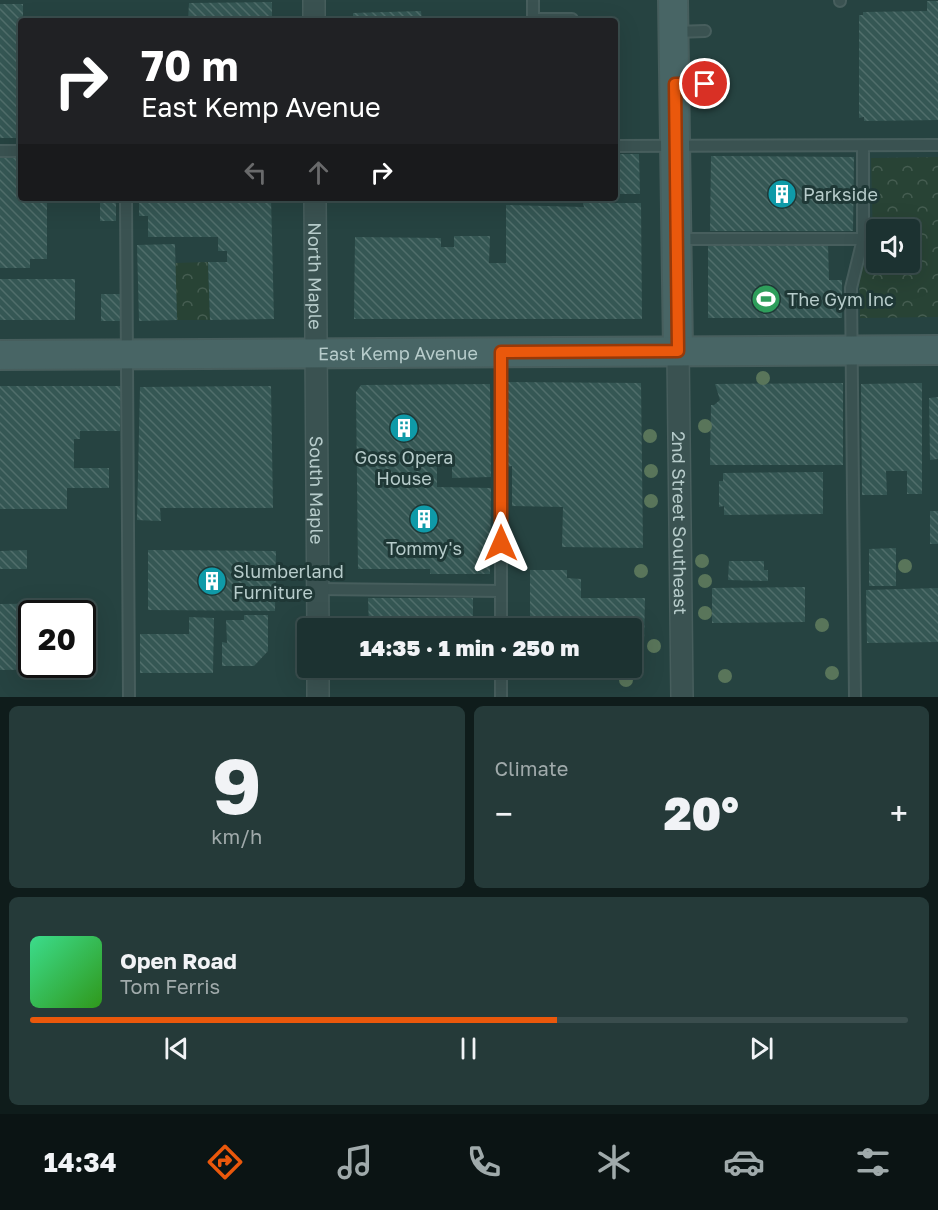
<!DOCTYPE html>
<meta charset="utf-8">
<style>
body{margin:0;font-family:"Golos Text",sans-serif;background:#253a39;color:#f1f3f6;height:100vh;display:flex;flex-direction:column;font-size:22px;white-space:nowrap}
*{box-sizing:border-box;margin:0}
p{font-size:20px;color:#a0aaab}
.icon{flex:none;width:33px;height:33px;fill:none;stroke:currentColor;stroke-width:2;stroke-linecap:round;stroke-linejoin:round}
.map{position:relative;height:697px;overflow:hidden}
.sheet{display:flex;flex-direction:column;gap:9px;padding:9px;background:#0f1c1b;flex:1}
.sheet>*{flex:none}
.guide{position:absolute;left:18px;top:18px;width:600px;height:183px;border-radius:6px;box-shadow:0 6px 24px #0002,0 0 0 2px #3a4d4d;background:#202124;color:#fff;overflow:hidden}
.tools{position:absolute;left:866px;top:219px;display:grid;gap:12px}
.tools a{display:grid;place-items:center;width:54px;height:54px;border-radius:6px;background:#1c3231;box-shadow:0 6px 24px #0002,0 0 0 2px #3a4d4d;font-size:30px}
.speed{position:absolute;left:18px;top:600px;display:flex;gap:12px;font-size:30px;font-weight:700;text-align:center}
.speed>*{display:grid;place-content:center;width:78px;height:78px;border-radius:50%;background:#1c3231;box-shadow:0 6px 24px #0002,0 0 0 2px #3a4d4d;line-height:1}
.speed .limit{border:3px solid #111;border-radius:9px;background:#fff;color:#111}
.pin{position:absolute;display:grid;place-items:center;width:51px;height:51px;color:#fff;margin:-26px;border:3px solid #fff;border-radius:50%;box-shadow:0 2px 6px #0007}
.me{position:absolute;width:66px;margin:-33px;rotate:0deg;stroke-linejoin:round;filter:drop-shadow(0 0 4px #0008)}
.turn{display:flex;align-items:center;gap:21px;height:126px;padding:0 24px;font-size:27px}
.turn .icon{width:78px;height:78px;stroke-width:2.5}
.turn b{display:block;font-size:42px;line-height:51px}
.lanes{display:flex;align-items:center;height:57px;padding:0 24px;background:#0003;justify-content:center;gap:30px;direction:ltr}
.lanes .off{opacity:.35}
.big{font-size:45px;font-weight:800;line-height:1.1}
.sheet .card{flex:1;display:flex;flex-direction:column;justify-content:center;gap:9px;min-width:0;padding:0 21px;border-radius:9px;background:#253a39}
.sheet .dial{align-items:center;gap:0}
.dial b{font-size:78px;line-height:1}
.song{display:flex;align-items:center;gap:18px}
.cover{width:72px;height:72px;border-radius:9px;background:linear-gradient(135deg,hsl(150 70% 55%),hsl(110 70% 35%))}
.played{height:6px;border-radius:3px;background:linear-gradient(90deg,#ea580c 60%,#3a4d4d 60%)}
.keys{display:flex;justify-content:space-around;direction:ltr}
.heat{display:flex;justify-content:space-between;align-items:center;font-size:33px;direction:ltr}
.sheet .tiles{flex:1;display:grid;gap:9px;grid-template-columns:1fr 1fr}
.card:last-child{grid-column:span 2}
.trip{position:absolute;left:297px;top:618px;width:345px;height:60px;border-radius:6px;background:#1c3231;box-shadow:0 6px 24px #0002,0 0 0 2px #3a4d4d;font-weight:800;line-height:60px;text-align:center}
.menu{display:flex;height:96px;justify-content:space-around;align-items:center;background:#0b1414;color:#a0aaab}
.menu .icon{width:42px;height:42px}
.menu .current{color:#ea580c}
.menu b{font-size:27px;color:#f1f3f6}
.map>svg:first-child{display:block}
.park{fill:url(#park-crowns);fill-rule:evenodd}
.building{fill:url(#building-back-hatch)}
.lines{fill:none;stroke-linecap:round;stroke-linejoin:round}
.lane-casing{stroke:#475e5d;stroke-width:14}
.street-casing{stroke:#475e5d;stroke-width:24}
.secondary-casing{stroke:#475e5d;stroke-width:32}
.lane{stroke:#3a5251;stroke-width:10}
.street{stroke:#3a5251;stroke-width:21}
.secondary{stroke:#486565;stroke-width:28}
.tree{fill:#59755a}
.route-casing{stroke:#983908;stroke-width:15}
.route{stroke:#ea580c;stroke-width:10}
.labels{text-anchor:middle;dominant-baseline:central;stroke-width:6;stroke-linejoin:round;paint-order:stroke}
.poi-label{font-size:18px;fill:#b7cccb;stroke:#1f3836;text-anchor:start}
.street-label{font-size:18px;fill:#b7cccb;stroke:#1f3836}
</style>
<div class="map">
<svg width="938" height="697" viewBox="0 0 938 697">
<defs>
<pattern id="park-crowns" width="20" height="18" patternUnits="userSpaceOnUse" patternTransform="scale(1.5)"><rect width="20" height="18" fill="#284335"/><path d="M2 6a3 3 0 1 1 6 0M12 15a3 3 0 1 1 6 0" fill="none" stroke="#455d51"/></pattern>
<pattern id="building-back-hatch" width="6" height="6" patternUnits="userSpaceOnUse" patternTransform="scale(1.5)"><rect width="6" height="6" fill="#355754"/><path d="M-1 5l2 2M0 0l6 6M5-1l2 2" fill="none" stroke="#506e6b"/></pattern>
</defs>
<rect width="100%" height="100%" fill="#264341"/>
<path class="park" d="M 938,157 L 938,317 L 860,318 L 859,271 L 873,243 L 871,158 ZM 876,230 L 909,230 L 909,262 L 876,262 Z
M 208,262 L 210,320 L 177,320 L 175,263 Z"/>
<path class="building" d="M 927,1 L 938,1 L 938,120 L 864,121 L 864,117 L 859,118 L 859,15 L 863,15 L 863,12 L 927,11 Z
M 272,2 L 272,21 L 188,21 L 189,3 Z
M 0,4 L 23,4 L 23,21 L 21,21 L 21,138 L 0,138 Z
M 421,11 L 422,21 L 353,21 L 353,13 Z
M 615,154 L 639,154 L 640,194 L 615,194 Z
M 711,156 L 854,157 L 853,231 L 710,231 Z
M 0,157 L 21,157 L 21,198 L 47,198 L 47,259 L 30,259 L 30,268 L 0,268 Z
M 100,198 L 116,198 L 116,221 L 100,221 Z
M 139,198 L 271,198 L 274,319 L 210,320 L 208,262 L 227,262 L 227,251 L 218,251 L 218,237 L 148,237 L 148,216 L 139,216 Z
M 583,203 L 641,203 L 642,319 L 354,319 L 355,237 L 441,238 L 441,247 L 454,247 L 454,236 L 490,236 L 489,263 L 506,263 L 506,205 L 584,207 Z
M 828,243 L 829,280 L 842,280 L 842,318 L 708,318 L 708,244 Z
M 175,244 L 177,320 L 139,321 L 137,245 Z
M 0,279 L 75,279 L 75,320 L 0,320 Z
M 101,294 L 120,294 L 120,321 L 101,321 Z
M 506,382 L 641,383 L 643,548 L 562,547 L 563,507 L 512,506 L 512,466 L 507,467 Z
M 843,383 L 843,465 L 710,465 L 711,405 L 714,405 L 720,400 L 715,384 Z
M 922,383 L 922,494 L 907,494 L 907,471 L 886,471 L 887,495 L 862,495 L 861,384 Z
M 490,384 L 491,477 L 452,478 L 452,465 L 437,465 L 437,487 L 491,488 L 490,574 L 430,574 L 430,569 L 358,569 L 356,392 L 361,385 Z
M 0,386 L 121,386 L 120,431 L 80,431 L 80,439 L 74,439 L 74,468 L 109,468 L 109,488 L 67,488 L 67,509 L 0,509 Z
M 271,386 L 273,508 L 160,508 L 161,521 L 137,520 L 140,387 Z
M 938,397 L 938,459 L 930,460 L 929,398 Z
M 823,472 L 823,514 L 724,515 L 724,506 L 719,507 L 719,481 L 723,481 L 723,473 Z
M 930,511 L 938,511 L 938,544 L 930,544 Z
M 896,548 L 896,586 L 869,586 L 869,549 Z
M 27,550 L 27,569 L 0,569 L 0,551 Z
M 148,550 L 276,551 L 275,611 L 148,610 Z
M 729,561 L 764,561 L 764,570 L 768,570 L 768,581 L 728,580 Z
M 530,570 L 567,570 L 567,578 L 581,579 L 581,598 L 645,598 L 644,644 L 632,644 L 632,628 L 520,628 L 520,617 L 530,617 Z
M 805,587 L 805,622 L 712,623 L 712,588 Z
M 938,588 L 938,642 L 867,643 L 866,590 Z
M 368,598 L 473,598 L 473,628 L 369,628 Z
M 85,603 L 86,643 L 82,643 L 82,614 L 32,614 L 32,664 L 76,664 L 76,669 L 0,670 L 0,604 Z
M 244,615 L 268,615 L 268,651 L 254,666 L 222,666 L 222,642 L 227,643 L 226,620 L 244,620 Z
M 189,617 L 214,618 L 213,673 L 140,673 L 140,634 L 189,634 Z
M 428,668 L 473,668 L 473,671 L 428,671 Z"/>
<g class="lines">
<g class="lane-casing">
<path id="lane" d="M 533,0 L 533,19 L 572,19 L 572,21
M 840,0 L 840,1
M 675,32 L 705,31
M 675,84 L 705,84
M 615,146 L 938,145
M 0,151 L 21,151
M 126,198 L 129,697
M 678,239 L 863,239
M 501,353 L 501,628
M 318,589 L 501,591
M 501,668 L 501,697
M 855,697 L 851,288 L 863,239 L 863,146"/>
</g>
<g class="street-casing">
<g id="street">
<path d="M 314,0 L 314,21"/>
<path id="s1" d="M 315,198 L 318,628"/>
<path id="s2" d="M 678,351 L 682,697"/>
<path d="M 318,668 L 318,697"/>
</g>
</g>
<g class="secondary-casing">
<g id="secondary">
<path d="M 673,0 L 678,351"/>
<path id="s3" d="M 0,355 L 938,350"/>
</g>
</g>
<use href="#lane" class="lane"/>
<use href="#street" class="street"/>
<use href="#secondary" class="secondary"/>
</g>
<g class="tree">
<circle cx="763" cy="378" r="7"/>
<circle cx="705" cy="426" r="7"/>
<circle cx="650" cy="436" r="7"/>
<circle cx="651" cy="471" r="7"/>
<circle cx="651" cy="501" r="7"/>
<circle cx="702" cy="561" r="7"/>
<circle cx="905" cy="566" r="7"/>
<circle cx="641" cy="571" r="7"/>
<circle cx="705" cy="581" r="7"/>
<circle cx="705" cy="613" r="7"/>
<circle cx="822" cy="625" r="7"/>
<circle cx="654" cy="646" r="7"/>
<circle cx="832" cy="673" r="7"/>
<circle cx="725" cy="676" r="7"/>
<circle cx="626" cy="680" r="7"/>
</g>
<g class="lines">
<g class="route-casing">
<path id="route" d="M 501,543 L 501,352 L 678,351 L 675,84 L 705,84"/>
</g>
<use href="#route" class="route"/>
</g>
<defs>
<g id="building-disc" transform="scale(1.5)"><circle r="9.5" fill="#0f9aa8" stroke="#1f3836"/><path d="M-4-6H4V6H1V3H-1V6H-4ZM-2.5-4.3h1.7v1.8h-1.7ZM.8-4.3h1.7v1.8H.8ZM-2.5-1h1.7V.8h-1.7ZM.8-1h1.7V.8H.8Z" fill="#fff"/></g>
<g id="stadium-disc" transform="scale(1.5)"><circle r="9.5" fill="#2e9e5b" stroke="#1f3836"/><path d="M0-5a6.5 5 0 1 0 0 10a6.5 5 0 1 0 0-10ZM-3.5-1.8h7v3.6h-7Z" fill="#fff"/></g>
</defs>
<g fill-rule="evenodd">
<use href="#building-disc" x="782" y="194"/>
<use href="#stadium-disc" x="766" y="299"/>
<use href="#building-disc" x="404" y="428"/>
<use href="#building-disc" x="424" y="519"/>
<use href="#building-disc" x="212" y="581"/>
</g>
<g class="labels">
<g class="poi-label">
<text x="803" y="194">Parkside</text>
<text x="787" y="299">The Gym Inc</text>
<text x="404" y="457" text-anchor="middle">Goss Opera<tspan x="404" dy="21">House</tspan></text>
<text x="424" y="548" text-anchor="middle">Tommy's</text>
<text x="233" y="571">Slumberland<tspan x="233" dy="21">Furniture</tspan></text>
</g>
<g class="street-label">
<text stroke="none"><textPath href="#s1" startOffset="78">North Maple</textPath></text>
<text stroke="none"><textPath href="#s3" startOffset="398">East Kemp Avenue</textPath></text>
<text stroke="none"><textPath href="#s1" startOffset="292">South Maple</textPath></text>
<text stroke="none"><textPath href="#s2" startOffset="172">2nd Street Southeast</textPath></text>
</g>
</g>
</svg>
<div class="tools">
<a><svg class="icon" aria-label="sound" viewBox="0 0 24 24"><path d="M4 9h4l5-4v14l-5-4H4zM17 9q2 3 0 6"/></svg></a>
</div>
<div class="speed"><div class="limit">20</div></div>
<div class="pin" style="left:705px;top:84px;background:#d93025"><svg class="icon" aria-label="arrive" viewBox="0 0 24 24"><path d="M6 21V4h12l-3 4 3 4H6"/></svg></div>
<svg class="me" style="left:501px;top:543px" viewBox="-20 -20 40 40"><path d="M0-17L14 15 0 8-14 15z" fill="#ea580c" stroke="#fff" stroke-width="4"/></svg>
<div class="trip">14:35 · 1 min · 250 m</div>
<div class="guide">
<div class="turn"><svg class="icon" aria-label="right" viewBox="0 0 24 24"><path d="M7 20v-9h11M14 6l5 5-5 5"/></svg><div><b>70 m</b>East Kemp Avenue</div></div>
<div class="lanes"><svg class="icon off" aria-label="left" viewBox="0 0 24 24"><path d="M17 20v-9H6M10 6l-5 5 5 5"/></svg><svg class="icon off" aria-label="ahead" viewBox="0 0 24 24"><path d="M12 20V5M6 11l6-6 6 6"/></svg><svg class="icon" aria-label="right" viewBox="0 0 24 24"><path d="M7 20v-9h11M14 6l5 5-5 5"/></svg></div>
</div>
</div>
<section class="sheet">
<div class="tiles">
<div class="card dial"><b>9</b><p>km/h</p></div>
<div class="card"><p>Climate</p>
<div class="heat"><a>−</a><b class="big">20°</b><a>+</a></div>
</div>
<div class="card">
<div class="song"><i class="cover"></i><div><b>Open Road</b><p>Tom Ferris</p></div></div>
<div class="played"></div>
<div class="keys"><svg class="icon" aria-label="previous" viewBox="0 0 24 24"><path d="M18 5L8 12l10 7zM5 5v14"/></svg><svg class="icon" aria-label="pause" viewBox="0 0 24 24"><path d="M8 5v14M16 5v14"/></svg><svg class="icon" aria-label="next" viewBox="0 0 24 24"><path d="M6 5l10 7-10 7zM19 5v14"/></svg></div>
</div>
</div>
</section>
<nav class="menu">
<b>14:34</b>
<svg class="icon current" aria-label="directions" viewBox="0 0 24 24"><path d="M12 3l9 9-9 9-9-9zM9 14v-3h6M13 9l2 2-2 2"/></svg>
<svg class="icon" aria-label="music" viewBox="0 0 24 24"><path d="M9 18V5l10-2v13"/><circle cx="6" cy="18" r="3"/><circle cx="16" cy="16" r="3"/></svg>
<svg class="icon" aria-label="phone" viewBox="0 0 24 24"><path d="M5 4h4l2 5-3 2q2 4 5 5l2-3 5 2v4C11 20 4 13 5 4z"/></svg>
<svg class="icon" aria-label="climate" viewBox="0 0 24 24"><path d="M12 3v18M4 7l16 10M4 17L20 7"/></svg>
<svg class="icon" aria-label="car" viewBox="0 0 24 24"><path d="M5 17H2v-5l4-1 3-4h7l3 4 3 1v5h-3M9 17h6M6 11h13"/><circle cx="7" cy="17" r="2"/><circle cx="17" cy="17" r="2"/></svg>
<svg class="icon" aria-label="filters" viewBox="0 0 24 24"><path d="M4 7h16M4 17h16"/><circle cx="9" cy="7" r="2"/><circle cx="15" cy="17" r="2"/></svg>
</nav>
